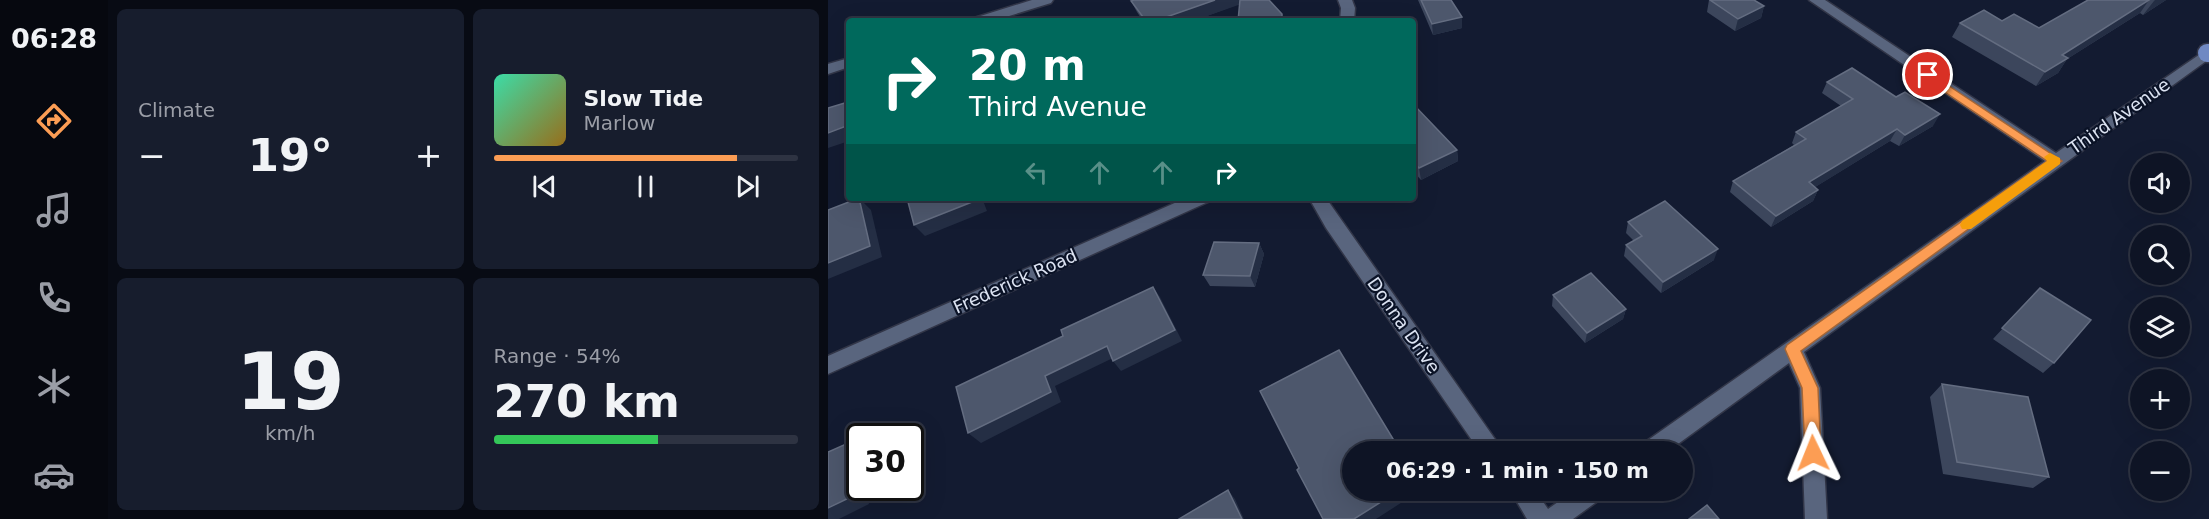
<!DOCTYPE html>
<meta charset="utf-8">
<style>
body{margin:0;font-family:"DejaVu Sans",sans-serif;background:#171d2d;color:#f1f3f6;height:100vh;display:flex;flex-direction:column;font-size:22px;white-space:nowrap}
*{box-sizing:border-box;margin:0}
p{font-size:20px;color:#9b9ea7}
.icon{flex:none;width:33px;height:33px;fill:none;stroke:currentColor;stroke-width:2;stroke-linecap:round;stroke-linejoin:round}
.map{position:relative;flex:1;overflow:hidden}
.sheet{display:flex;flex-direction:column;gap:9px;padding:9px;background:#080b14;width:720px}
.sheet>*{flex:none}
.top-card{position:absolute;left:18px;top:18px;width:570px;height:183px;border-radius:6px;box-shadow:0 6px 24px #0002,0 0 0 2px #2e3342;background:#00695c;color:#fff;overflow:hidden}
.fabs{position:absolute;left:1302px;top:153px;display:grid;gap:12px}
.fabs a{display:grid;place-items:center;width:60px;height:60px;border-radius:50%;background:#0e1425;box-shadow:0 6px 24px #0002,0 0 0 2px #2e3342;font-size:30px}
.speed{position:absolute;left:18px;top:423px;display:flex;gap:12px;font-size:30px;font-weight:700;text-align:center}
.speed>*{display:grid;place-content:center;width:78px;height:78px;border-radius:50%;background:#0e1425;box-shadow:0 6px 24px #0002,0 0 0 2px #2e3342;line-height:1}
.speed .limit{border:3px solid #111;border-radius:9px;background:#fff;color:#111}
.pin{position:absolute;display:grid;place-items:center;width:51px;height:51px;color:#fff;margin:-26px;border:3px solid #fff;border-radius:50%;box-shadow:0 2px 6px #0007}
.me{position:absolute;width:66px;margin:-33px;rotate:358deg;stroke-linejoin:round;filter:drop-shadow(0 0 4px #0008)}
.turn{display:flex;align-items:center;gap:21px;height:126px;padding:0 24px;font-size:27px}
.turn .icon{width:78px;height:78px;stroke-width:2.5}
.turn b{display:block;font-size:42px;line-height:51px}
.lanes{display:flex;align-items:center;height:57px;padding:0 24px;background:#0003;justify-content:center;gap:30px;direction:ltr}
.lanes .off{opacity:.35}
.big{font-size:45px;font-weight:700;line-height:1.1}
.sheet .card{flex:1;display:flex;flex-direction:column;justify-content:center;gap:9px;min-width:0;padding:0 21px;border-radius:9px;background:#171d2d}
.sheet .dial{align-items:center;gap:0}
.dial b{font-size:78px;line-height:1}
.song{display:flex;align-items:center;gap:18px}
.cover{width:72px;height:72px;border-radius:9px;background:linear-gradient(135deg,hsl(160 70% 55%),hsl(40 70% 35%))}
.played{height:6px;border-radius:3px;background:linear-gradient(90deg,#fc9d54 80%,#2e3342 80%)}
.keys{display:flex;justify-content:space-around;direction:ltr}
.heat{display:flex;justify-content:space-between;align-items:center;font-size:33px;direction:ltr}
.charge{height:9px;border-radius:4px;background:linear-gradient(90deg,#34c759 54%,#2e3342 0)}
.sheet .tiles{flex:1;display:grid;gap:9px;grid-template-columns:repeat(2,1fr)}
.trip{position:absolute;left:514px;top:441px;width:351px;height:60px;border-radius:30px;background:#0e1425;box-shadow:0 6px 24px #0002,0 0 0 2px #2e3342;font-weight:700;line-height:60px;text-align:center}
main{display:flex;flex:1;min-height:0}
.tabs{display:flex;flex-direction:column;width:108px;justify-content:space-around;align-items:center;background:#06080f;color:#9b9ea7}
.tabs .icon{width:42px;height:42px}
.tabs .on{color:#fc9d54}
.tabs b{font-size:27px;color:#f1f3f6}
.map>svg:first-child{display:block}
.lines{fill:none;stroke-linecap:round;stroke-linejoin:round}
.minor-casing{stroke:#323648;stroke-width:3}
.major-casing{stroke:#323648;stroke-width:21}
.minor{fill:#59657e;fill-rule:evenodd}
.major{stroke:#7089c3;stroke-width:18}
.wall{fill:#3c465c}
.shaded-wall{fill:#242e44}
.building{fill:#4d576c;stroke:#646d81;stroke-width:1.5}
.route{fill:#fc9d54;stroke:#a46637;stroke-width:1.5}
.slow{fill:#f59e0b}
.labels{text-anchor:middle;dominant-baseline:central;stroke-width:4.5;stroke-linejoin:round;paint-order:stroke}
.street-label{font-size:18px;fill:#dce3f2;stroke:#0a1226}
</style>
<main>
<nav class="tabs">
<b>06:28</b>
<svg class="icon on" aria-label="directions" viewBox="0 0 24 24"><path d="M12 3l9 9-9 9-9-9zM9 14v-3h6M13 9l2 2-2 2"/></svg>
<svg class="icon" aria-label="music" viewBox="0 0 24 24"><path d="M9 18V5l10-2v13"/><circle cx="6" cy="18" r="3"/><circle cx="16" cy="16" r="3"/></svg>
<svg class="icon" aria-label="phone" viewBox="0 0 24 24"><path d="M5 4h4l2 5-3 2q2 4 5 5l2-3 5 2v4C11 20 4 13 5 4z"/></svg>
<svg class="icon" aria-label="climate" viewBox="0 0 24 24"><path d="M12 3v18M4 7l16 10M4 17L20 7"/></svg>
<svg class="icon" aria-label="car" viewBox="0 0 24 24"><path d="M5 17H2v-5l4-1 3-4h7l3 4 3 1v5h-3M9 17h6M6 11h13"/><circle cx="7" cy="17" r="2"/><circle cx="17" cy="17" r="2"/></svg>
</nav>
<section class="sheet">
<div class="tiles">
<div class="card"><p>Climate</p>
<div class="heat"><a>−</a><b class="big">19°</b><a>+</a></div>
</div>
<div class="card">
<div class="song"><i class="cover"></i><div><b>Slow Tide</b><p>Marlow</p></div></div>
<div class="played"></div>
<div class="keys"><svg class="icon" aria-label="previous" viewBox="0 0 24 24"><path d="M18 5L8 12l10 7zM5 5v14"/></svg><svg class="icon" aria-label="pause" viewBox="0 0 24 24"><path d="M8 5v14M16 5v14"/></svg><svg class="icon" aria-label="next" viewBox="0 0 24 24"><path d="M6 5l10 7-10 7zM19 5v14"/></svg></div>
</div>
<div class="card dial"><b>19</b><p>km/h</p></div>
<div class="card"><p>Range · 54%</p><b class="big">270 km</b><div class="charge"></div></div>
</div>
</section>
<div class="map">
<svg width="1381" height="519" viewBox="0 0 1381 519">
<rect width="100%" height="100%" fill="#131b31"/>
<g class="lines">
<g class="minor-casing">
<path id="minor" d="M 204,0 L 225,0 L 223,3 L 165,21 L 144,21 L 146,18 Z
M 510,0 L 524,0 L 527,8 L 526,21 L 512,21 L 513,8 Z
M 981,0 L 997,0 L 1228,153 L 1381,48 L 1381,59 L 976,352 L 992,388 L 999,519 L 977,519 L 972,388 L 961,363 L 839,452 L 810,452 L 813,445 L 1217,161 Z
M 21,58 L 21,67 L 0,74 L 0,64 Z
M 358,198 L 382,198 L 380,202 L 0,374 L 0,356 Z
M 481,198 L 498,198 L 676,452 L 652,452 L 498,228 Z
M 682,490 L 707,490 L 720,509 L 747,490 L 777,490 L 774,498 L 745,519 L 699,519 Z"/>
</g>
<g class="major-casing">
<path id="major" d="M 1379,53 L 1381,53"/>
</g>
<use href="#minor" class="minor"/>
<use href="#major" class="major"/>
</g>
<path class="wall" d="M 590,0 L 623,0 L 634,17 L 634,28 L 605,35 Z
M 881,0 L 936,6 L 933,18 L 907,31 L 879,12 Z
M 1260,0 L 1338,0 L 1315,15 L 1312,13 L 1239,59 L 1230,73 L 1208,86 L 1124,37 L 1132,23 L 1174,21 L 1211,28 Z
M 303,1 L 411,4 L 365,21 L 315,21 L 309,12 Z
M 999,82 L 1105,126 L 1071,146 L 1062,141 L 987,187 L 990,190 L 985,201 L 943,227 L 902,192 L 905,181 L 966,145 L 964,143 L 968,132 L 1013,106 L 994,93 Z
M 585,104 L 629,150 L 630,161 L 593,180 L 585,171 Z
M 800,222 L 886,260 L 833,293 L 796,256 L 798,245 L 806,241 L 798,233 Z
M 431,243 L 436,254 L 427,287 L 382,286 L 375,275 Z
M 1212,288 L 1226,363 L 1215,373 L 1165,339 Z
M 725,295 L 798,309 L 795,319 L 757,343 L 724,306 Z
M 1114,384 L 1221,477 L 1205,488 L 1115,474 L 1102,397 Z"/>
<path class="shaded-wall" d="M 387,0 L 415,0 L 416,3 L 365,21 L 327,21 Z
M 1321,0 L 1312,13 L 1239,59 L 1230,73 L 1208,86 L 1217,72 L 1234,55 Z
M 1327,0 L 1338,0 L 1315,15 L 1326,1 Z
M 936,6 L 933,18 L 907,31 L 910,19 Z
M 634,17 L 634,28 L 605,35 L 604,24 Z
M 1112,114 L 1105,126 L 1071,146 L 1077,135 Z
M 21,125 L 21,141 L 0,148 L 0,133 Z
M 1069,129 L 1062,141 L 976,194 L 981,182 Z
M 629,150 L 630,161 L 593,180 L 591,168 Z
M 990,190 L 985,201 L 943,227 L 948,216 Z
M 31,198 L 43,210 L 54,257 L 0,279 L 0,263 Z
M 148,198 L 154,198 L 159,211 L 97,236 L 86,225 Z
M 431,243 L 436,254 L 427,287 L 422,276 Z
M 890,249 L 886,260 L 833,293 L 835,282 Z
M 325,287 L 332,297 L 354,341 L 293,371 L 285,361 Z
M 798,309 L 795,319 L 757,343 L 759,333 Z
M 279,346 L 287,357 L 227,386 L 233,402 L 153,443 L 140,433 L 217,376 Z
M 18,444 L 32,452 L 32,488 L 38,488 L 41,504 L 11,519 L 0,519 L 0,508 Z
M 400,490 L 407,499 L 416,519 L 414,519 Z
M 572,490 L 593,490 L 548,519 L 526,519 Z"/>
<path class="building" d="M 306,0 L 387,0 L 327,21 L 318,21 L 303,1 Z
M 412,0 L 441,0 L 454,14 L 454,21 L 410,21 Z
M 593,0 L 623,0 L 634,17 L 604,24 Z
M 882,0 L 926,0 L 936,6 L 910,19 Z
M 1260,0 L 1321,0 L 1234,55 L 1240,58 L 1217,72 L 1132,23 L 1156,10 L 1174,21 L 1186,14 L 1211,28 Z
M 1024,68 L 1068,97 L 1077,92 L 1112,114 L 1077,135 L 1069,129 L 981,182 L 990,190 L 948,216 L 905,181 L 978,139 L 968,132 L 1025,99 L 999,82 Z
M 20,102 L 21,125 L 0,133 L 0,108 Z
M 585,104 L 629,150 L 591,168 L 585,161 Z
M 31,198 L 42,246 L 0,263 L 0,210 Z
M 79,198 L 148,198 L 149,200 L 86,225 Z
M 837,201 L 890,249 L 835,282 L 798,245 L 814,236 L 800,222 Z
M 386,242 L 431,243 L 422,276 L 375,275 Z
M 763,273 L 798,309 L 759,333 L 725,295 Z
M 325,287 L 347,330 L 285,361 L 279,346 L 217,376 L 223,392 L 140,433 L 128,387 L 235,336 L 233,330 Z
M 1212,288 L 1263,320 L 1226,363 L 1174,328 Z
M 511,350 L 573,452 L 525,452 L 525,490 L 572,490 L 526,519 L 495,519 L 469,470 L 471,468 L 432,391 Z
M 1114,384 L 1200,397 L 1221,477 L 1129,462 Z
M 18,444 L 25,496 L 0,508 L 0,452 Z
M 400,490 L 414,519 L 351,519 Z
M 879,505 L 891,519 L 861,519 Z"/>
<path class="route" d="M 1100,72 L 1234,161 L 973,351 L 990,388 L 993,453 L 991,459 L 985,461 L 979,459 L 977,453 L 974,388 L 957,349 L 959,345 L 1219,161 L 1096,78 L 1095,75 Z"/>
<path class="slow" d="M 1222,153 L 1232,158 L 1232,164 L 1143,229 L 1134,229 L 1132,225 L 1134,221 L 1219,161 L 1216,157 Z"/>
<g class="labels">
<g class="street-label">
<text transform="translate(1291 116) rotate(-35)">Third Avenue</text>
<text transform="translate(187 281) rotate(-24)">Frederick Road</text>
<text transform="translate(576 325) rotate(55)">Donna Drive</text>
</g>
</g>
</svg>
<div class="fabs">
<a><svg class="icon" aria-label="sound" viewBox="0 0 24 24"><path d="M4 9h4l5-4v14l-5-4H4zM17 9q2 3 0 6"/></svg></a>
<a><svg class="icon" aria-label="search" viewBox="0 0 24 24"><circle cx="10" cy="10" r="6"/><path d="M15 15l6 6"/></svg></a>
<a><svg class="icon" aria-label="layers" viewBox="0 0 24 24"><path d="M12 4l9 5-9 5-9-5zM3 14l9 5 9-5"/></svg></a>
<a>+</a>
<a>−</a>
</div>
<div class="speed"><div class="limit">30</div></div>
<div class="pin" style="left:1100px;top:75px;background:#d93025"><svg class="icon" aria-label="arrive" viewBox="0 0 24 24"><path d="M6 21V4h12l-3 4 3 4H6"/></svg></div>
<svg class="me" style="left:985px;top:453px" viewBox="-20 -20 40 40"><path d="M0-17L14 15 0 8-14 15z" fill="#fc9d54" stroke="#fff" stroke-width="4"/></svg>
<div class="trip">06:29 · 1 min · 150 m</div>
<div class="top-card">
<div class="turn"><svg class="icon" aria-label="right" viewBox="0 0 24 24"><path d="M7 20v-9h11M14 6l5 5-5 5"/></svg><div><b>20 m</b>Third Avenue</div></div>
<div class="lanes"><svg class="icon off" aria-label="left" viewBox="0 0 24 24"><path d="M17 20v-9H6M10 6l-5 5 5 5"/></svg><svg class="icon off" aria-label="ahead" viewBox="0 0 24 24"><path d="M12 20V5M6 11l6-6 6 6"/></svg><svg class="icon off" aria-label="ahead" viewBox="0 0 24 24"><path d="M12 20V5M6 11l6-6 6 6"/></svg><svg class="icon" aria-label="right" viewBox="0 0 24 24"><path d="M7 20v-9h11M14 6l5 5-5 5"/></svg></div>
</div>
</div>
</main>
